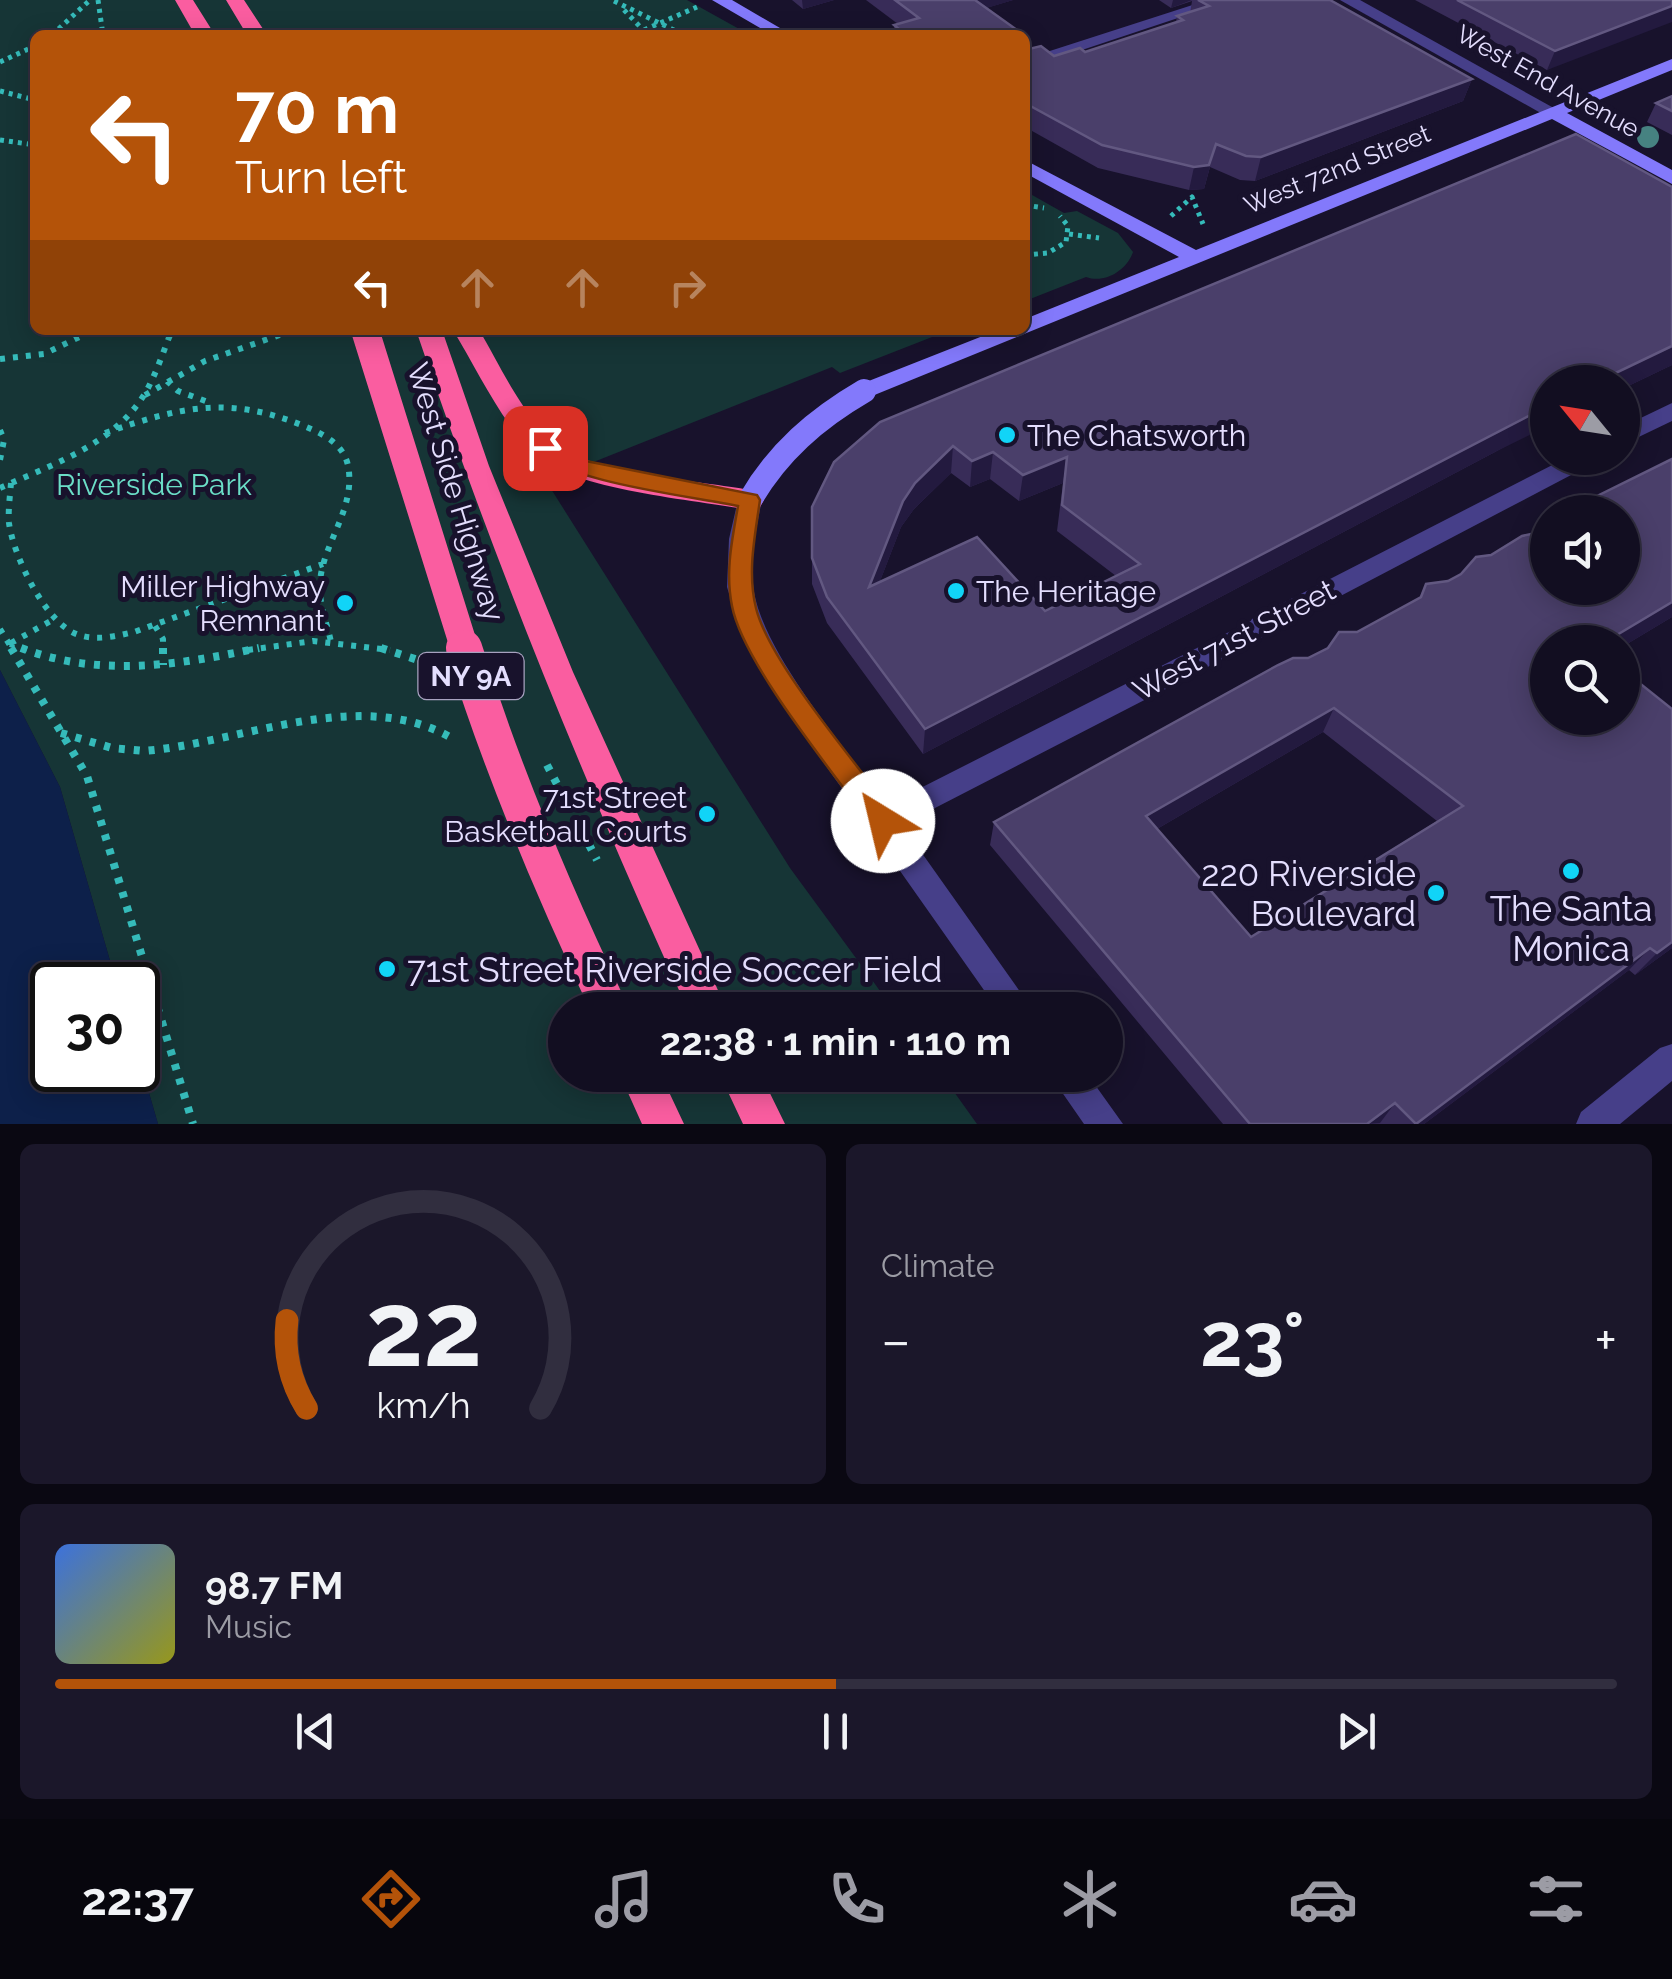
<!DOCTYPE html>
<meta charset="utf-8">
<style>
body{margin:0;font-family:Raleway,sans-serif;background:#1b172a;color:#f1f3f6;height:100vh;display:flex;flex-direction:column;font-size:38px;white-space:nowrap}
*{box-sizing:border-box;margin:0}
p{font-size:32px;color:#9c9ca5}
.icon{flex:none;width:55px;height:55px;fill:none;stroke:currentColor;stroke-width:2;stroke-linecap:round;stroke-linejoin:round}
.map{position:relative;height:1124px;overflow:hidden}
.side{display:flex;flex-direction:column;gap:20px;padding:20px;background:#0a0812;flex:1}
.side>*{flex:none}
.top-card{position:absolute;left:30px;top:30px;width:1000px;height:305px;border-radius:15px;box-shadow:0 5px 25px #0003,0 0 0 2px #312e3f;background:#b45309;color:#fff;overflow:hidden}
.needle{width:65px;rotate:300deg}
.buttons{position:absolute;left:1530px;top:365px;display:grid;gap:20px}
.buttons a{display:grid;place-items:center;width:110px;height:110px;border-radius:50%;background:#120e21;box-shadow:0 5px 25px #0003,0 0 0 2px #312e3f;font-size:50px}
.speed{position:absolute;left:30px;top:962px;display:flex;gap:20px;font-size:50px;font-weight:700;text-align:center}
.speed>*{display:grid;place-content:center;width:130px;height:130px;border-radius:50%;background:#120e21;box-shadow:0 5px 25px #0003,0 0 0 2px #312e3f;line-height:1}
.speed .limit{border:5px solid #111;border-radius:15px;background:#fff;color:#111}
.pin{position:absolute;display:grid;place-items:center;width:85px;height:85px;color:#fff;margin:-42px;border-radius:20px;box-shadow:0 5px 15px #0006}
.me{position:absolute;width:110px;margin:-55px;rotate:324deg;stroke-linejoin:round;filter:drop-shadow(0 0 8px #0008)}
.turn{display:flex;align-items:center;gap:35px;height:210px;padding:0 40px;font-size:45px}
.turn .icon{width:130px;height:130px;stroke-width:2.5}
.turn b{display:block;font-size:70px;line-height:85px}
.lanes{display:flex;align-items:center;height:95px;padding:0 40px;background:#0003;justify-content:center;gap:50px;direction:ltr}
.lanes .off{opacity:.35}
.big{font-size:75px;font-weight:700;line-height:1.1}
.side .widget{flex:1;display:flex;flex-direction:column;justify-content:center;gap:15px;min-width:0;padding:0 35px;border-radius:15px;background:#1b172a}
.side .dial{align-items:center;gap:0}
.dial svg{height:260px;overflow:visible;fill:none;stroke:#312e3f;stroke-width:7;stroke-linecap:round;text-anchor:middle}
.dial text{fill:#f1f3f6;stroke:none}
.song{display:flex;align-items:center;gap:30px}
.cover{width:120px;height:120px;border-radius:15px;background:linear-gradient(135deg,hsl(220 70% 55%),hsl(60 70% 35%))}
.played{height:10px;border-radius:5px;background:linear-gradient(90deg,#b45309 50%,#312e3f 50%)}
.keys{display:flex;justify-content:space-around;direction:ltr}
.heat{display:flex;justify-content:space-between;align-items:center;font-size:55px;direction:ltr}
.side .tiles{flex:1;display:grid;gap:20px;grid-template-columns:1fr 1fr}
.widget:last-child{grid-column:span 2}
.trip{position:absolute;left:548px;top:992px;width:575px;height:100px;border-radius:50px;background:#120e21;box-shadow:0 5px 25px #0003,0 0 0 2px #312e3f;font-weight:700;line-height:100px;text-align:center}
.tab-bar{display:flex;height:160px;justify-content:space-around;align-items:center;background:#07060d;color:#9c9ca5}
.tab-bar .icon{width:70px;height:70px}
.tab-bar .on{color:#b45309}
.tab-bar b{font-size:45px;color:#f1f3f6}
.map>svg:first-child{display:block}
.green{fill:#163536}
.water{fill:#0d204a}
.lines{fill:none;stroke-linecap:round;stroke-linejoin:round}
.path-far2{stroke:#35bbba;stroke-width:5;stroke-dasharray:4 5;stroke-linecap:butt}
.path-far1{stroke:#35bbba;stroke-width:6;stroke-dasharray:5 8;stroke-linecap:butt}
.path{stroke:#35bbba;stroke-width:8;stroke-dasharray:6 9;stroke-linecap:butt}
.pedestrian{fill:#463f89;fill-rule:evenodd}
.minor{fill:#463f89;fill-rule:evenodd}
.tertiary{fill:#463f89;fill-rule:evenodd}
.secondary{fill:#8379fb;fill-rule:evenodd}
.motorway{fill:#fa5da0;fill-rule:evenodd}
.secondary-bridge{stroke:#8379fb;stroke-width:24}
.motorway-bridge-far1{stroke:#fa5da0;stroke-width:28}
.motorway-bridge{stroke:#fa5da0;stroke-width:36}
.tree{fill:#468281}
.wall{fill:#382c58;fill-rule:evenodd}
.shaded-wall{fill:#231a3f}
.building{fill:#4a3f6a;stroke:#625881;stroke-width:2.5;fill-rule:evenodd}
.route{fill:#b45309;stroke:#753606;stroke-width:2.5}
.poi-dot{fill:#11d4f7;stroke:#18122c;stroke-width:4}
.labels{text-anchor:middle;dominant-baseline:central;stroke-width:10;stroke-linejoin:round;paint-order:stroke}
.far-street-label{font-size:25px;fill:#e4defe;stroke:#18122c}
.shield{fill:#18122c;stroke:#a7a1bf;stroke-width:2.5}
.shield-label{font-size:28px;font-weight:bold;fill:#e4defe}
.poi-label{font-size:30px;fill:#e4defe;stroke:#18122c;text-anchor:start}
.park-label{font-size:30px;fill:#6bdec7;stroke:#18122c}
.street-label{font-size:30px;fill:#e4defe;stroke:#18122c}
.near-poi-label{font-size:35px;fill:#e4defe;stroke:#18122c;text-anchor:end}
</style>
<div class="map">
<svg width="1672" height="1124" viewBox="0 0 1672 1124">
<rect width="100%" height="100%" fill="#18122c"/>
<path class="green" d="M 0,0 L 687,0 L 750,35 L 35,35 L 35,330 L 950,330 L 840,373 L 832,367 L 546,481 L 790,868 L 894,1010 L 565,1010 L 565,1075 L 942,1075 L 977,1124 L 158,1124 L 138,1055 L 138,985 L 117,985 L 60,787 L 0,670 Z
M 1025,191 L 1064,213 L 1077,211 L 1118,233 L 1133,252 C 1127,270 1105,284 1086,277 L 1025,301 Z"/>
<path class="water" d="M 0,670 L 60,787 L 117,985 L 52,985 L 52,1070 L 138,1070 L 138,1055 L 158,1124 L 0,1124 Z"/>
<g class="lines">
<path class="path-far2" d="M 98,0 L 103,35
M 614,1 L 684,35
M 624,10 L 648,35
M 644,30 L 697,7
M 52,35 L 90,0
M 0,62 L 35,46
M 0,91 L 35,100
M 0,140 L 35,145
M 1025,205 L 1044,208
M 1171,216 L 1192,197 L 1203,224
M 1069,234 L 1099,238
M 1025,255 L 1048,253 L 1066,242 L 1068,226 L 1060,216"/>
<path class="path-far1" d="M 0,359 L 44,354 L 94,330
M 167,381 L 178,391 L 208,402
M 145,395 L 205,361 L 294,330
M 0,430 L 4,440 L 0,460
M 105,433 C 180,407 228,395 304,426 C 326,435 347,446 349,472 C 353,512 323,544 320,582 C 318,602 327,623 331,642
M 11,483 C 10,496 8,510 9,523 C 13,555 46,625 79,635 C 97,641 116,636 134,632 L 323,564
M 0,488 C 51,465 113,445 144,395 C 156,375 163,352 172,330
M 155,626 L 163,639 L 163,650
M 0,629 L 13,650
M 11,643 L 56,618
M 10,644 L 27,650
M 248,650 L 313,641 L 390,650"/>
<path class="path" d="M 11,648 L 87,776 L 193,1124
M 21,648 C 100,678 179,665 259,648
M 163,648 L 163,665
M 381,648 L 430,664
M 61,733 L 112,748 L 144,751 C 242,743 362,684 455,740
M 547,765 L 597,860"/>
<path class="pedestrian" d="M 1261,616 L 1270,619 L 1274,626 L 1270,633 L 1191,676 L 1182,679 L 1173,676 L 1169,668 L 1173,660 Z"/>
<path class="minor" d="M 1208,0 L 1232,0 L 1025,69 L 1025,59 Z
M 1672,403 L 1672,421 L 1622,445 L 1622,427 Z
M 1566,458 L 1596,458 L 1592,464 L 1270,633 L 1252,633 L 1248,626 L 1252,619 Z
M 750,491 L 762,500 C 756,528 751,555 753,584 C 758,648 848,751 887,805 L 1173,660 L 1182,657 L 1191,660 L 1195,668 L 1191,676 L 902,825 L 1033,1010 L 998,1010 L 781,702 L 742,635 L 727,587 L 729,539 L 738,500 Z
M 1672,1044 L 1672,1081 L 1620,1124 L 1576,1124 L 1581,1112 L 1660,1048 Z
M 1050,1075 L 1088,1075 L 1123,1124 L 1084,1124 Z"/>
<path class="tertiary" d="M 1340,0 L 1360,0 L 1561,112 L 1558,116 L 1546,116 Z"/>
<path class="secondary" d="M 712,0 L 732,0 L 792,35 L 772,35 Z
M 1672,59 L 1672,70 L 1567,113 L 1672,170 L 1672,184 L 1552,119 L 872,396 L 864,398 L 853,391 L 856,386 L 998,330 L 1025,330 L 1025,319 L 1179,257 L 1025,173 L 1025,160 L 1196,250 Z"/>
<path class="motorway" d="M 175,0 L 193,0 L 215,35 L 195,35 Z
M 226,0 L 244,0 L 267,35 L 247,35 Z
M 416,330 L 442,330 L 489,466 L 573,672 L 727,1010 L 688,1010 L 663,955 C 571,750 488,543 416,330 Z
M 453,330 L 479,330 C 502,368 525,423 563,448 C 602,475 702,481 750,490 L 760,493 L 764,500 L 760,507 L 750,510 C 697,500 571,490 534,454 C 500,420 478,371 453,330 Z
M 620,1075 L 661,1075 L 684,1124 L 642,1124 Z
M 720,1075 L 761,1075 L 785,1124 L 743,1124 Z"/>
<path class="secondary-bridge" d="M 750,500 C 778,452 816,419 864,391"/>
<path class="motorway-bridge-far1" d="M 365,330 L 465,650"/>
<path class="motorway-bridge" d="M 464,648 C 503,772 554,893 610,1010"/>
</g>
<circle class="tree" cx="1648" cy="137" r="11"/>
<path class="wall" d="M 792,0 L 834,0 L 803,9 Z
M 866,0 L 1013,0 L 986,8 L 1024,35 L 894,35 L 894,25 L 898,24 Z
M 1159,0 L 1330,0 L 1472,79 L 1463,101 L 1255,181 L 1240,180 L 1210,167 L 1204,189 L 1189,190 L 1098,168 L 1025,127 L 1025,46 L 1025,50 L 1054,56 L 1085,52 L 1176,22 L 1177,16 L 1190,13 L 1192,1 L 1171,8 Z
M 1415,0 L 1672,0 L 1547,70 Z
M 1672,96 L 1672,135 L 1647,122 L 1656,103 Z
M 1672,187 L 1672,365 L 1622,389 L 1622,382 L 1495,452 L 923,754 L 827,623 L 812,584 L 812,507 L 834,462 ZM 951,473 L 970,487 L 990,479 L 1019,501 L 1063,483 L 1057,531 L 1116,576 L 1045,611 L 880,581 L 901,527 L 914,509 Z
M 1672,459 L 1672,617 L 1622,647 L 1548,642 L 1672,948 L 1635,975 L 1629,970 L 1424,1124 L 1223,1124 L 990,845 L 994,822 L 1308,658 L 1419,598 L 1426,584 L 1448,581 L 1491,555 L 1536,533 ZM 1323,732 L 1437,821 L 1251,937 L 1157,829 Z"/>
<path class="shaded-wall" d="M 802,0 L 834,0 L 803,9 Z
M 965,0 L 1013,0 L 964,15 Z
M 1173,0 L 1192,0 L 1171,8 Z
M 1672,6 L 1672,22 L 1547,70 L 1555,51 Z
M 1472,79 L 1463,101 L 1255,181 L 1261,157 Z
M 1216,144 L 1204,189 L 1189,190 L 1194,167 Z
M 1672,346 L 1672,365 L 1622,389 L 1622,382 L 1597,382 Z
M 1548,406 L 1548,426 L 1495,452 L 923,754 L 925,729 Z
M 953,446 L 951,473 L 914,509 L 901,527 L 868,612 L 869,587 L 903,501 L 915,483 Z
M 993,452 L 990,479 L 970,487 L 972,461 Z
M 1067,457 L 1063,483 L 1019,501 L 1023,475 Z
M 1672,602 L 1672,617 L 1622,647 L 1622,642 L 1605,642 Z
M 1334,708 L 1323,732 L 1138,840 L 1146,816 Z
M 1672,942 L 1672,948 L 1635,975 L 1657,953 Z
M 1650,948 L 1629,970 L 1424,1124 L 1416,1124 Z
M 1395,1103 L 1380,1123 L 1367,1124 Z"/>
<path class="building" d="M 895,0 L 975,0 L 1024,35 L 906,35 L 894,25 L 919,18 Z
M 1198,0 L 1330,0 L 1472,79 L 1261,157 L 1246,156 L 1216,144 L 1209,165 L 1194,167 L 1102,145 L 1025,103 L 1025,46 L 1025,50 L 1041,46 L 1054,56 L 1080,48 L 1085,52 L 1183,20 L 1177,16 L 1209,6 Z
M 1457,0 L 1672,0 L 1672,6 L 1555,51 Z
M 1672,96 L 1672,111 L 1656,103 Z
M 1576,134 L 1672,187 L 1672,346 L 1597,382 L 1548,382 L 1548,406 L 925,729 L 827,597 L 812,558 L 812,507 L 834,462 L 880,422 ZM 953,446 L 972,461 L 993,452 L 1023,475 L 1067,457 L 1062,505 L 1140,564 L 1045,611 L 977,537 L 869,587 L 903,501 L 915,483 Z
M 1672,459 L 1672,602 L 1605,642 L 1548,642 L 1548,718 L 1622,718 L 1622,669 L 1672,709 L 1672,942 L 1657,953 L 1650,948 L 1416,1124 L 1395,1103 L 1367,1124 L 1250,1124 L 994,822 L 1278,665 L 1293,658 L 1308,658 L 1328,648 L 1339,632 L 1357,632 L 1421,597 L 1426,584 L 1448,581 L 1461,574 L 1476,557 L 1491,555 L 1522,536 L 1536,533 L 1548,527 L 1548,588 L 1622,588 L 1622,512 L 1574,512 L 1585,502 ZM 1334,708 L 1463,806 L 1251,937 L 1146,816 Z"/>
<path class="route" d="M 545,440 L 581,460 L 757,495 L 760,500 C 755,536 747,572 756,608 C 769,662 857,764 893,813 L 897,821 L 893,829 L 883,832 L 874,829 C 837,777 743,664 732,606 C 725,572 732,540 738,506 C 691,496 561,482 534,448 Z"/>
<g class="poi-dot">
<circle cx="1007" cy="435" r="10"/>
<circle cx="956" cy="591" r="10"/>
<circle cx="345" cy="603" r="10"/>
<circle cx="707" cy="814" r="10"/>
<circle cx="1571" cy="871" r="10"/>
<circle cx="1436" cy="893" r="10"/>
<circle cx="387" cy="969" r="10"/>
</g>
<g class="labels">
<g class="far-street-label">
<text transform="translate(1548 81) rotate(29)">West End Avenue</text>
<text transform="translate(1337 169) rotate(-22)">West 72nd Street</text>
</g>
<rect class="shield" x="418.5" y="653" width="105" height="46" rx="8"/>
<g class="shield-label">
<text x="471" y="676">NY 9A</text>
</g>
<g class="poi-label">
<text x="1027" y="435">The Chatsworth</text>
<text x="325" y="586" text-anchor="end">Miller Highway<tspan x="325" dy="34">Remnant</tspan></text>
<text x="976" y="591">The Heritage</text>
<text x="687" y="797" text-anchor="end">71st Street<tspan x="687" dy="34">Basketball Courts</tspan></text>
</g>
<g class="park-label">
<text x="154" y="484">Riverside Park</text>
</g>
<g class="street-label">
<text transform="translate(456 492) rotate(73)">West Side Highway</text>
<text transform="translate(1234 640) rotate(-28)">West 71st Street</text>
</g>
<g class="near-poi-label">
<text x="1416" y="873">220 Riverside<tspan x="1416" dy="40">Boulevard</tspan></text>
<text x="1571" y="908" text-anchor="middle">The Santa<tspan x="1571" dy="40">Monica</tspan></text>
<text x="407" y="969" text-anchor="start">71st Street Riverside Soccer Field</text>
</g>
</g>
</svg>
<div class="buttons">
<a><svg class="needle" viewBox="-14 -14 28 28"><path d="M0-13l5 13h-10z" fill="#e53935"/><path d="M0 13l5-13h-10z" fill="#9c9ca5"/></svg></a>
<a><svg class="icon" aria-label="sound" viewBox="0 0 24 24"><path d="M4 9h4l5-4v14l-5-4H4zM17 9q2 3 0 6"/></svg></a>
<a><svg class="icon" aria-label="search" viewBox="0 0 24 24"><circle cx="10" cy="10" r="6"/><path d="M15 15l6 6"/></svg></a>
</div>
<div class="speed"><div class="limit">30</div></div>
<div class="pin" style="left:545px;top:448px;background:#d93025"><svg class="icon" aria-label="arrive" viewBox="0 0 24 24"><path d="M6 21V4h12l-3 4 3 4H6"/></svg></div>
<svg class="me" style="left:883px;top:821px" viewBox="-20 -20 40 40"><circle r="19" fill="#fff"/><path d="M0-13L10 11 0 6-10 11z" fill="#b45309"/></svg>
<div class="trip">22:38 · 1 min · 110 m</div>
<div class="top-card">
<div class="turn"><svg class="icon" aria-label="left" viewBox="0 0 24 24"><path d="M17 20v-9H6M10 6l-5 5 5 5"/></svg><div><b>70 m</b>Turn left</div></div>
<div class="lanes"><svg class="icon" aria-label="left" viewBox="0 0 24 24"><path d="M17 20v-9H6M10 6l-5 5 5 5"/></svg><svg class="icon off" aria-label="ahead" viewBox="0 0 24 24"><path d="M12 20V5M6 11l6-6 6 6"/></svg><svg class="icon off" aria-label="ahead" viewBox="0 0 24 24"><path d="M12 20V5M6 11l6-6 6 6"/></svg><svg class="icon off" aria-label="right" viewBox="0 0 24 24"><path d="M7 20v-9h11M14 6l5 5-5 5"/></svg></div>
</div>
</div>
<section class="side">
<div class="tiles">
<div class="widget dial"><svg viewBox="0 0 100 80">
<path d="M14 69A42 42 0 1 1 86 69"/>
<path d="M14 69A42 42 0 0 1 8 42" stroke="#b45309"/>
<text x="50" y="56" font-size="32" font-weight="700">22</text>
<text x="50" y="72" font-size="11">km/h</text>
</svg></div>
<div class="widget"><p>Climate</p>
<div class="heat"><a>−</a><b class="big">23°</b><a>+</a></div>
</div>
<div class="widget">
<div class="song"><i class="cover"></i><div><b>98.7 FM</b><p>Music</p></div></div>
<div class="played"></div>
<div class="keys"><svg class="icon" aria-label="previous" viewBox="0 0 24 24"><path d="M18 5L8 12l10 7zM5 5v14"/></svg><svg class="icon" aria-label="pause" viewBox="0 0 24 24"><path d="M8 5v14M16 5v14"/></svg><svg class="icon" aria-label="next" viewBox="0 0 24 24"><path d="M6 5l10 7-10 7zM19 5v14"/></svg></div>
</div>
</div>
</section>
<nav class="tab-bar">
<b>22:37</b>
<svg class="icon on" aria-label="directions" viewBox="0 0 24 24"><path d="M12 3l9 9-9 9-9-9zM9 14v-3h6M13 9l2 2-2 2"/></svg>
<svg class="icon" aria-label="music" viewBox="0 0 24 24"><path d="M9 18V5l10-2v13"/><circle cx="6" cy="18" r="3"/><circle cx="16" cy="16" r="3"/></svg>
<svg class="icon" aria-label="phone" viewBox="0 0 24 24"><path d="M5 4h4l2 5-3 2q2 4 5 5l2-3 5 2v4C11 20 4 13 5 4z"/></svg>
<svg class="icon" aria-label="climate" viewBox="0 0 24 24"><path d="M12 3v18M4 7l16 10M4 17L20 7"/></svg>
<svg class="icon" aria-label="car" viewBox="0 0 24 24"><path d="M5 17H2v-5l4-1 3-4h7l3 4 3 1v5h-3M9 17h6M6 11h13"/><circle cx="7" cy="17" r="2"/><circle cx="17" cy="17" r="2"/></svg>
<svg class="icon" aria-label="filters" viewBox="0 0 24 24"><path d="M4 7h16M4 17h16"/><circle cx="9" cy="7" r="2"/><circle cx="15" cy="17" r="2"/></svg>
</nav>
